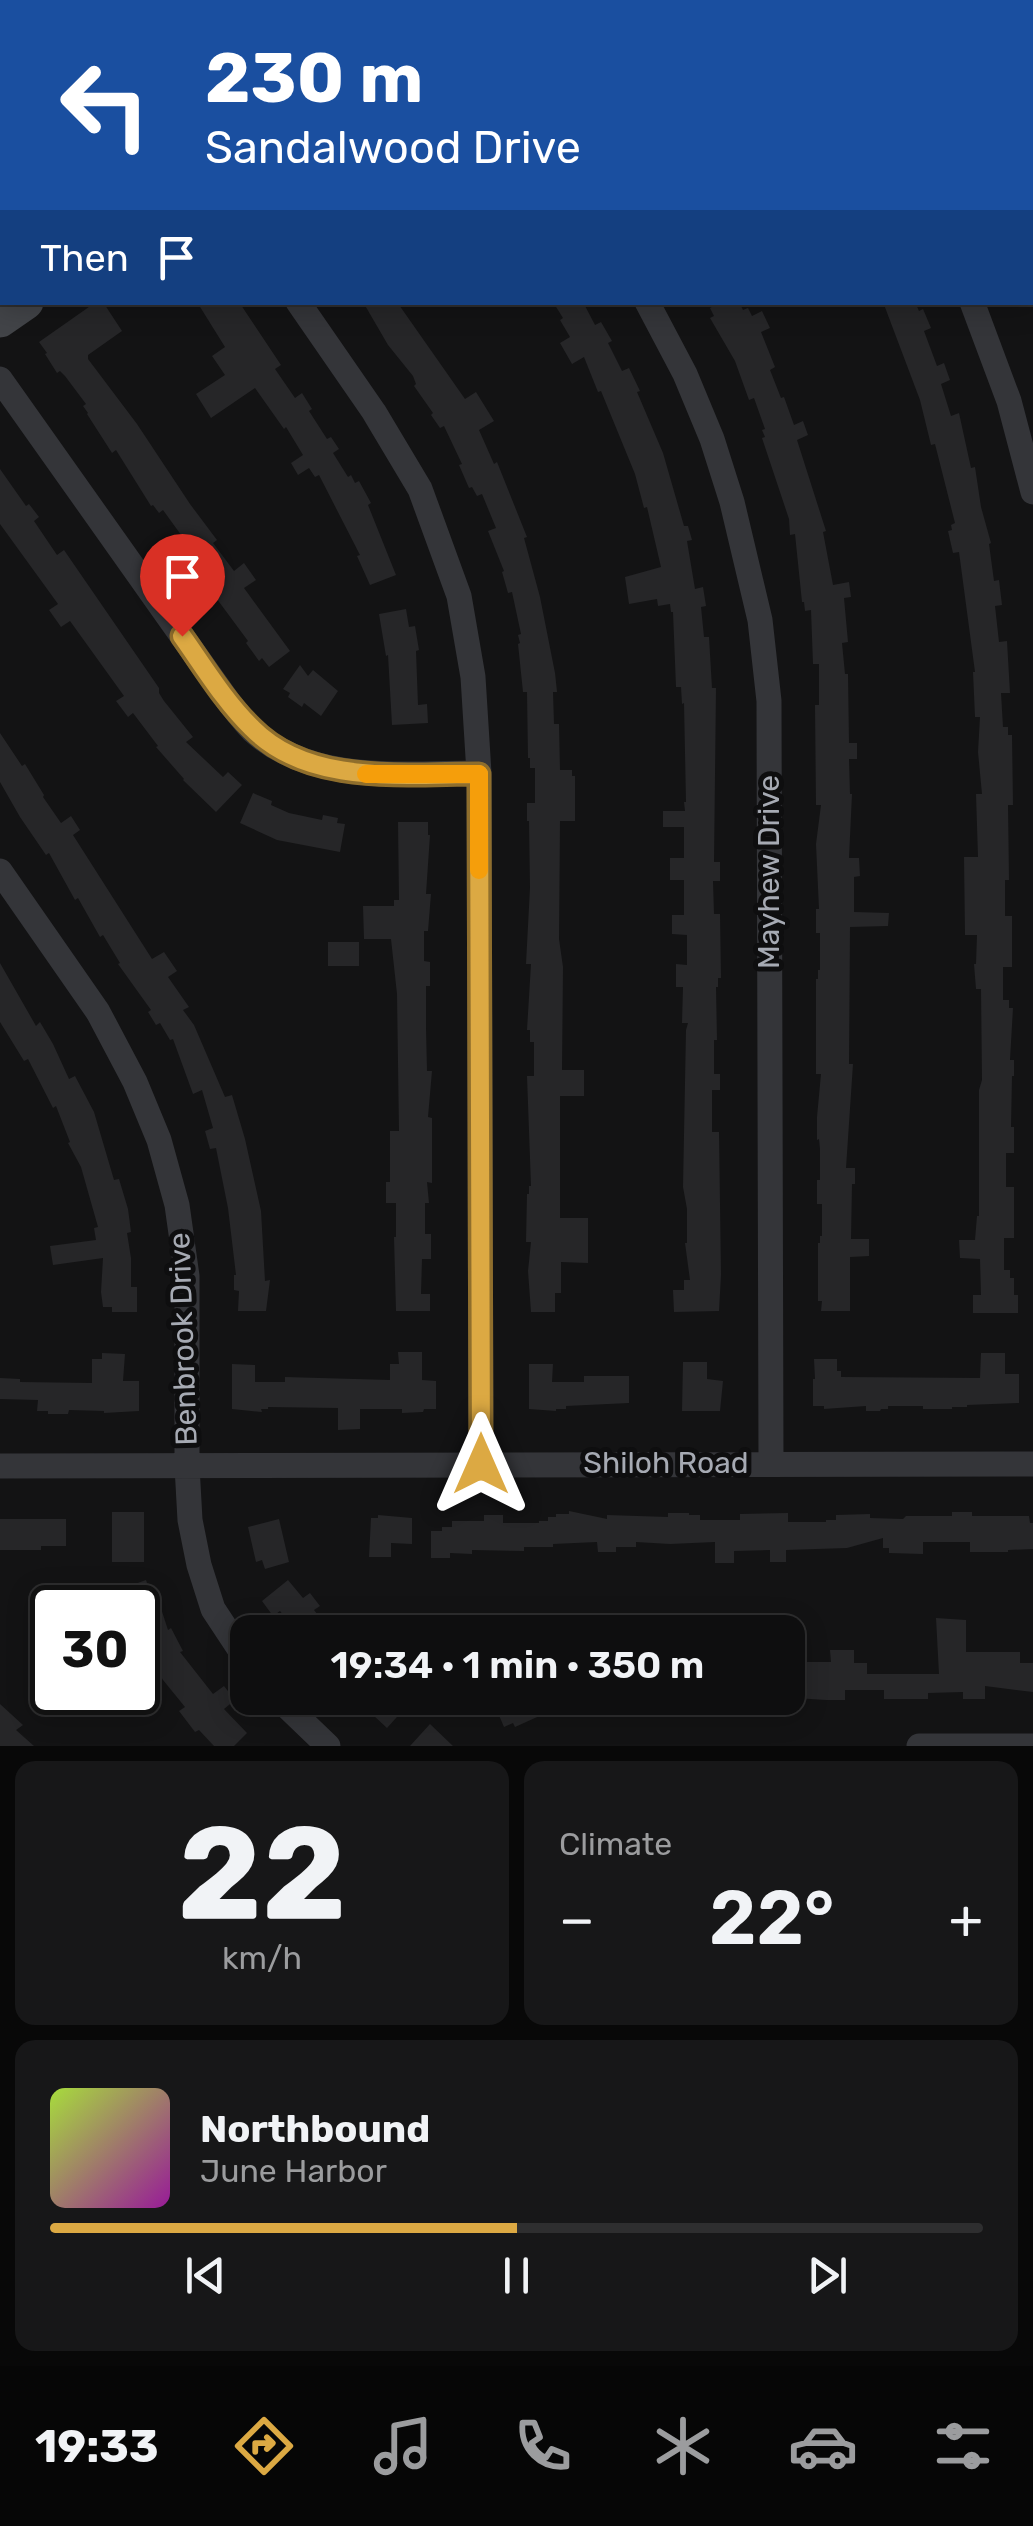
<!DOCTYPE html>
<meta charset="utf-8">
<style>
body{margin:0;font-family:Rubik,sans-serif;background:#171718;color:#f1f3f6;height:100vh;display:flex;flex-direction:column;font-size:38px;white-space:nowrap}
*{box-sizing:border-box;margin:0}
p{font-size:32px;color:#9b9c9e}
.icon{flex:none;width:55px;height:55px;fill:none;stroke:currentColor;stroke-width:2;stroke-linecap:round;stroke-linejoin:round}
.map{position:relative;height:1746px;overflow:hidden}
.drawer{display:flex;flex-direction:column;gap:15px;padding:15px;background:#080808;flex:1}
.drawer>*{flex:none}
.banner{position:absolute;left:0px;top:0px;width:1035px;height:305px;box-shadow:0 5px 25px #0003,0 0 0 2px #2e2e2f;background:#1a4fa0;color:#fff;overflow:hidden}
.speed{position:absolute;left:30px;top:1585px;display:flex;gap:20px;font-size:50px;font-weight:700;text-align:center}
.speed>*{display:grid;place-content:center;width:130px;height:130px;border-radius:50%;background:#0e0e0f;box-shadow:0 5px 25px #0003,0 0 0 2px #2e2e2f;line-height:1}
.speed .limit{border:5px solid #111;border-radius:15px;background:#fff;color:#111}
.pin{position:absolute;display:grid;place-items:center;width:85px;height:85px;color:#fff;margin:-102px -42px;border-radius:50% 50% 50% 0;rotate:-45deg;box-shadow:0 0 10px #0007}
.pin .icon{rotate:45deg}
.me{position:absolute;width:110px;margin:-55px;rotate:0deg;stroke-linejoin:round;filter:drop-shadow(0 0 8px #0008)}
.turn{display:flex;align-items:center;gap:35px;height:210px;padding:0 40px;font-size:45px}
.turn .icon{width:130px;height:130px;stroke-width:2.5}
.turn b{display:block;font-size:70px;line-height:85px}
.then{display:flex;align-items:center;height:95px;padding:0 40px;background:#0003;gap:20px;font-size:38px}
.big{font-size:75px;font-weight:600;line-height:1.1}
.drawer .widget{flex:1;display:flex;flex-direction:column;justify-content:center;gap:15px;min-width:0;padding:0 35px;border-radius:20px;background:#171718}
.drawer .dial{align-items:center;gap:0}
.dial b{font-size:130px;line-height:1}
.song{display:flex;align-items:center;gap:30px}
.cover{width:120px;height:120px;border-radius:15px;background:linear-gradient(135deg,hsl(80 70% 55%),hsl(300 70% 35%))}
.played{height:10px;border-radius:5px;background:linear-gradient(90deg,#dca943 50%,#2e2e2f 50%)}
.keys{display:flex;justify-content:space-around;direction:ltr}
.heat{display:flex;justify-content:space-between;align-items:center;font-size:55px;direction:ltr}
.drawer .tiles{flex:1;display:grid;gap:15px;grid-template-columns:1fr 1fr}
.widget:last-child{grid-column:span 2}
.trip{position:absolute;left:230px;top:1615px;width:575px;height:100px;border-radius:20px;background:#0e0e0f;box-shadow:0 5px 25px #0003,0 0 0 2px #2e2e2f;font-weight:600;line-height:100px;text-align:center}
.tab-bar{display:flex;height:160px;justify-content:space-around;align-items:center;background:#060606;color:#9b9c9e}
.tab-bar .icon{width:70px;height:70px}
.tab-bar .active{color:#dca943}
.tab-bar b{font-size:45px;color:#f1f3f6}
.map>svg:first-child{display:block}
.building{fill:#262628}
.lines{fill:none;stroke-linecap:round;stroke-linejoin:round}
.minor{stroke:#343539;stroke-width:25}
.secondary{stroke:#424448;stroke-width:35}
.route-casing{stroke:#8f6e2c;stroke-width:25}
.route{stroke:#dca943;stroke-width:18}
.slow{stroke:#f59e0b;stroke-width:18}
.labels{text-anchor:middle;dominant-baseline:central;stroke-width:10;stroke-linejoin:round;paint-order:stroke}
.street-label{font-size:30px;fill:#a6aab3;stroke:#0e0e0f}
</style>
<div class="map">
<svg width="1033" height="1746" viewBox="0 0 1033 1746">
<rect width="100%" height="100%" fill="#131314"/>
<path class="building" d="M 96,302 L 103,302 L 122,331 L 88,355 L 88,359 L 137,424 L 190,504 L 217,540 L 213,543 L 234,571 L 244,563 L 256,580 L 244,588 L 290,651 L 269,667 L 262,658 L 259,661 L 246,643 L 248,641 L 177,545 L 184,539 L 163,510 L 159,513 L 153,505 L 151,506 L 116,450 L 112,453 L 87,414 L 88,413 L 83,406 L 86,404 L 65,376 L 60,371 L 57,373 L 45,354 L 47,353 L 39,342 Z
M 197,302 L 239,302 L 281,365 L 275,369 L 295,398 L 302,393 L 312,409 L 309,411 L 327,439 L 331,437 L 339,449 L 333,453 L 348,477 L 351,475 L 355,483 L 359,481 L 371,503 L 368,505 L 396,575 L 370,585 L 357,556 L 360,555 L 319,475 L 315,477 L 309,468 L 298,475 L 291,463 L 303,455 L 286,427 L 284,429 L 255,388 L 211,418 L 196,394 L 225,375 L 212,356 L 225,347 Z
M 363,302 L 397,302 L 465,399 L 476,392 L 494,421 L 479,430 L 494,464 L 497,462 L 527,537 L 524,538 L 540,597 L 555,673 L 557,692 L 553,692 L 554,724 L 559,724 L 560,770 L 572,770 L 572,776 L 575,776 L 575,821 L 560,821 L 559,939 L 563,967 L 562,1070 L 584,1070 L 584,1096 L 560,1096 L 560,1218 L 588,1218 L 588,1263 L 561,1262 L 561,1293 L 555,1293 L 555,1312 L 531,1312 L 528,1271 L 531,1242 L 526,1242 L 527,1194 L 529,1194 L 529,1186 L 531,1186 L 527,1076 L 534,1076 L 534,1042 L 530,1042 L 530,1030 L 527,1030 L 531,964 L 526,964 L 530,888 L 529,821 L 527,821 L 527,803 L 535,803 L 535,768 L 530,768 L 530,758 L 528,758 L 527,692 L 523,692 L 518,644 L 520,643 L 518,635 L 521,634 L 512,592 L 508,593 L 502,572 L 504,571 L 488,531 L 496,528 L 482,494 L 477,496 L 472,487 L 469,488 L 459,465 L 462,464 L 444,426 L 440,428 L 431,415 L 433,413 L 414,386 L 416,384 L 413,376 L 388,345 Z
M 553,302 L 583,302 L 595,325 L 601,322 L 612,341 L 608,343 L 622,371 L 629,368 L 640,391 L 637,392 L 663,453 L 684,526 L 688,526 L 692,540 L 687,541 L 695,589 L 703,587 L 706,606 L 701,607 L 704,637 L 709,637 L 712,688 L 716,688 L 714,862 L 720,862 L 720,881 L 713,881 L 714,914 L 720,914 L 721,978 L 718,978 L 718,987 L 716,987 L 717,1040 L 714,1040 L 714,1074 L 720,1074 L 720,1090 L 712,1090 L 712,1132 L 719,1132 L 721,1275 L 719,1311 L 674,1312 L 673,1290 L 684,1290 L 684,1280 L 690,1280 L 685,1243 L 687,1243 L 687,1209 L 683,1187 L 686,1030 L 688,1023 L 682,1023 L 683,987 L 676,987 L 676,964 L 687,965 L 687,935 L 672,934 L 672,915 L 684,915 L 684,880 L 670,880 L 670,858 L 684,858 L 684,827 L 663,827 L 663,811 L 685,811 L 684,802 L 686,802 L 684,703 L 682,704 L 681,687 L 676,687 L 673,612 L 671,612 L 670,604 L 658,606 L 657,599 L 629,604 L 625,577 L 661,567 L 647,507 L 644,508 L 635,474 L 601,391 L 598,392 L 584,357 L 572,364 L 560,343 L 570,337 L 560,320 L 563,318 Z
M 721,302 L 739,302 L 743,310 L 748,308 L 752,316 L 762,311 L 770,328 L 761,332 L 775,367 L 770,370 L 781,398 L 784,397 L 794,425 L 803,421 L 808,435 L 797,440 L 826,531 L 823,532 L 833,585 L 849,582 L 851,597 L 844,598 L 848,642 L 842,643 L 845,674 L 848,674 L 849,743 L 857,743 L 857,759 L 849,759 L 850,794 L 852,794 L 849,858 L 859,858 L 860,876 L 854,877 L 854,912 L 889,913 L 888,926 L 850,927 L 849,1064 L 853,1064 L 846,1168 L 855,1168 L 855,1184 L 852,1184 L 851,1239 L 869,1239 L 869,1256 L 850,1257 L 850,1311 L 821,1311 L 822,1301 L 818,1301 L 818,1243 L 820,1243 L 820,1236 L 822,1236 L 822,1204 L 817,1204 L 817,1180 L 820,1180 L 820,1149 L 819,1139 L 817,1140 L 817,1117 L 821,1074 L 816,1074 L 816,979 L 818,979 L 818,970 L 820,970 L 820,933 L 816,933 L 816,909 L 819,909 L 816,844 L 821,805 L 816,805 L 815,705 L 819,705 L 819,664 L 813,664 L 811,610 L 805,611 L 804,602 L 802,602 L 795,534 L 790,535 L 789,519 L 762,438 L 765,437 L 762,430 L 765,429 L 754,398 L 749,400 L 735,361 L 710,318 L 714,316 L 710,308 Z
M 883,302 L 915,302 L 919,311 L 923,309 L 931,328 L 924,331 L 937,366 L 944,363 L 950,380 L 941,384 L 951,416 L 959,413 L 971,468 L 975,467 L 981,507 L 991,543 L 989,544 L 994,581 L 999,580 L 1002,605 L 995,606 L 999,642 L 1007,641 L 1010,693 L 1001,693 L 1003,727 L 1008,727 L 1008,735 L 1012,735 L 1013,805 L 1008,805 L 1009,880 L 1005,880 L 1005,916 L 1012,916 L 1012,967 L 1003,967 L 1003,1000 L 1009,1000 L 1009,1008 L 1013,1008 L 1010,1060 L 1014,1060 L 1014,1076 L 1012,1076 L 1011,1127 L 1014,1127 L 1014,1153 L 1006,1153 L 1006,1187 L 1014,1187 L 1014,1238 L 1004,1238 L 1004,1270 L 1010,1270 L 1010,1278 L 1014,1278 L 1014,1295 L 1018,1295 L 1018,1313 L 973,1313 L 973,1295 L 981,1295 L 980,1259 L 960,1258 L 959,1240 L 975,1240 L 977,1216 L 979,1216 L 979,1090 L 982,1080 L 981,989 L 976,989 L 974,964 L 976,964 L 977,935 L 965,935 L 964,857 L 978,857 L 976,794 L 982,794 L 978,752 L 980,717 L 975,717 L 973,672 L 975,672 L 959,552 L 953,553 L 948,531 L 952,530 L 951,525 L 955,523 L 935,444 L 931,445 L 920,400 Z
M 0,469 L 26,506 L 29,504 L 39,517 L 34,521 L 57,555 L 64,550 L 159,688 L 159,693 L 164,701 L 193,737 L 186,742 L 223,777 L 228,772 L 242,785 L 216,812 L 183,780 L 184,779 L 156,747 L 158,746 L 133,713 L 128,717 L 116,701 L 124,696 L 70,621 L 61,627 L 49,610 L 58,604 L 0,524 Z
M 406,609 L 409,627 L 415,626 L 419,650 L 416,651 L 418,705 L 427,704 L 428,723 L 392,725 L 388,655 L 386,656 L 379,614 Z
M 300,665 L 308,676 L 313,670 L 338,691 L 321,716 L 304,703 L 302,707 L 288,697 L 290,693 L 283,689 Z
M 0,733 L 22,766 L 25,764 L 44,795 L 43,797 L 61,823 L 71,816 L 80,830 L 73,835 L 152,959 L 164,952 L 177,971 L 168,977 L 189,1007 L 183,1010 L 194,1025 L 225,1097 L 232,1095 L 245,1139 L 261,1211 L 265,1281 L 270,1280 L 266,1311 L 238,1311 L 239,1291 L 234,1290 L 234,1275 L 236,1275 L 228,1208 L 216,1148 L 210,1149 L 205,1131 L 213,1128 L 202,1090 L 193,1094 L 173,1039 L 170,1040 L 160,1023 L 156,1025 L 148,1012 L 151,1010 L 118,964 L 120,963 L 103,935 L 100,937 L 78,898 L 75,900 L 49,853 L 46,855 L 20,817 L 0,782 Z
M 253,793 L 272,801 L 271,805 L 289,813 L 322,820 L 323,815 L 338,818 L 337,823 L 345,824 L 340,852 L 277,840 L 240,823 Z
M 398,822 L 428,822 L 428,835 L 430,835 L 426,894 L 431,894 L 428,931 L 424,931 L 424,961 L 430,962 L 430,986 L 426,986 L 426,1028 L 427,1071 L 432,1071 L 428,1117 L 432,1118 L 432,1183 L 427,1182 L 429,1203 L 425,1203 L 425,1234 L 431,1234 L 431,1259 L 422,1259 L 421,1294 L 430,1294 L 430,1311 L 396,1311 L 394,1237 L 396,1237 L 396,1203 L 386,1203 L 386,1182 L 390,1182 L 390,1131 L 399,1131 L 397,994 L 391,939 L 364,939 L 363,906 L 394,906 L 394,900 L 399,900 Z
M 328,942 L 359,942 L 359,966 L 328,966 Z
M 0,963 L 36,1026 L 40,1022 L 53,1044 L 69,1079 L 75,1076 L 94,1112 L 114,1180 L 119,1179 L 128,1209 L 131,1232 L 127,1233 L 131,1258 L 131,1287 L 137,1287 L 137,1312 L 112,1312 L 112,1307 L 103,1307 L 101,1292 L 103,1258 L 53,1265 L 50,1246 L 96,1240 L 94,1228 L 98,1227 L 81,1167 L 68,1143 L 70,1142 L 56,1106 L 53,1108 L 28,1059 L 24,1061 L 0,1022 Z
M 398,1352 L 422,1352 L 422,1380 L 436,1381 L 436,1409 L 424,1409 L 423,1412 L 402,1413 L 402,1409 L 360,1409 L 360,1429 L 338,1430 L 338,1408 L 268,1407 L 268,1409 L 261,1409 L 262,1412 L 232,1409 L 232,1364 L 255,1365 L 255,1382 L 285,1382 L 285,1377 L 390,1380 L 390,1364 L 399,1364 Z
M 102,1353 L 125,1354 L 123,1381 L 139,1381 L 139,1411 L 104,1413 L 104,1411 L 69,1410 L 68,1414 L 48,1414 L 48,1411 L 37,1411 L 38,1400 L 0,1399 L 0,1378 L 20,1379 L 20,1382 L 92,1383 L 92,1359 L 102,1359 Z
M 981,1353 L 1005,1353 L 1005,1374 L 1019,1374 L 1019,1403 L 967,1405 L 967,1407 L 952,1407 L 952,1409 L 923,1409 L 923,1406 L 888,1406 L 888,1409 L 881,1409 L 880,1411 L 866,1411 L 866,1406 L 824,1409 L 824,1406 L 813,1406 L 813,1379 L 815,1379 L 814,1359 L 837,1359 L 837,1371 L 841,1371 L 841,1377 L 980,1378 Z
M 683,1362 L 707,1362 L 707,1379 L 723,1381 L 720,1411 L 682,1411 Z
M 529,1364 L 553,1364 L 552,1382 L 584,1382 L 584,1376 L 629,1376 L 629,1403 L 566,1406 L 566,1409 L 556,1409 L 556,1411 L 529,1409 Z
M 569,1511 L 607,1519 L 607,1515 L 668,1517 L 668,1513 L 689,1513 L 689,1515 L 700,1515 L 700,1520 L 740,1520 L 740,1514 L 788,1513 L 788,1522 L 826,1522 L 826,1520 L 836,1520 L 836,1515 L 870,1514 L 870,1518 L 903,1519 L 906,1516 L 952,1516 L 952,1512 L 972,1512 L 972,1516 L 1029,1516 L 1030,1523 L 1033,1523 L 1033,1549 L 1008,1550 L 1008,1552 L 970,1552 L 970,1542 L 923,1542 L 923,1554 L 889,1553 L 889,1548 L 883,1548 L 883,1538 L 847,1548 L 786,1550 L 786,1562 L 770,1562 L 770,1550 L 734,1551 L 734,1563 L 715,1563 L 715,1542 L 670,1544 L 636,1542 L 636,1547 L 616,1547 L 616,1552 L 598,1552 L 597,1542 L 553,1544 L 553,1547 L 524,1547 L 524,1551 L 472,1550 L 472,1554 L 450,1553 L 450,1558 L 431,1558 L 431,1531 L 442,1531 L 442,1527 L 452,1527 L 452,1521 L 484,1521 L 484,1515 L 503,1515 L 503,1523 L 539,1523 L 539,1521 L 548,1521 L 548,1517 L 556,1517 L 556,1514 L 569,1514 Z
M 112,1512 L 144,1512 L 144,1562 L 112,1562 Z
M 378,1515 L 412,1518 L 412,1544 L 391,1543 L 391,1557 L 369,1557 L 371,1518 L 378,1518 Z
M 0,1519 L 66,1519 L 66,1546 L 41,1546 L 41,1550 L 0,1550 Z
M 279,1519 L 289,1562 L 265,1569 L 262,1560 L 256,1562 L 248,1527 Z
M 146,1580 L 150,1592 L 155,1590 L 168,1630 L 171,1628 L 183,1651 L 180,1652 L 213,1694 L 224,1686 L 235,1700 L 224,1709 L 247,1733 L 234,1746 L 214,1746 L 199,1730 L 195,1732 L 179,1711 L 185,1707 L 163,1680 L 138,1634 L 138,1608 L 124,1608 L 118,1590 Z
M 288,1580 L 303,1598 L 310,1593 L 320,1606 L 314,1610 L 326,1625 L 316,1632 L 297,1632 L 280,1611 L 273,1616 L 262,1601 Z
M 936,1618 L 966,1620 L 966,1652 L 1020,1652 L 1020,1663 L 1033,1663 L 1033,1692 L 985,1686 L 985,1699 L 963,1699 L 963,1692 L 928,1693 L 928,1699 L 884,1699 L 884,1690 L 845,1690 L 845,1700 L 826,1700 L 795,1698 L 795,1688 L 788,1687 L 788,1662 L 831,1662 L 830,1650 L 854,1650 L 854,1663 L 867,1663 L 867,1674 L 939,1674 Z
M 362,1698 L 414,1698 L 387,1728 L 373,1715 L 377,1711 Z
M 516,1698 L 539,1698 L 546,1713 L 515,1727 L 513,1723 L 504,1727 L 495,1706 Z
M 0,1704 L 23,1725 L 16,1730 L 34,1746 L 0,1746 Z
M 430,1724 L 453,1746 L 410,1746 Z"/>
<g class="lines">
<path class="minor" d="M 87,0 L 89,2
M 798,0 L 799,2
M 1032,56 L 1033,56
M 298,302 L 374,412 L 420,489 L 459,596 L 473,677 L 479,773 L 481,1464
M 647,302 L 685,374 L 712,439 L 732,502 L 760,620 L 769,701 L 771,1463
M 972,302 L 1009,401 L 1033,492
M 0,379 L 228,701 C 236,711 244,722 253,731 C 314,785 404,773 479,773
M 0,871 L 98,1012 L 135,1082 L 159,1140 L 177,1205 L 187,1276 L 187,1466 L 190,1520 L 199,1565 L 213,1609 L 248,1662
M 0,1466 L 1033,1464
M 278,1698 L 328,1746
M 919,1746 L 1033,1746"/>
<path class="secondary" d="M 374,2 L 379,0
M 511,2 L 516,0
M 0,245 L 2,243
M 0,320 L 26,302"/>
</g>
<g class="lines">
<g class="route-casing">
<path id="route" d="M 182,636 C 204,667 225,702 252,728 C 309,786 405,774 479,774 L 481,1464"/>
</g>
<use href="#route" class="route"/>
<path class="slow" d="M 366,774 L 479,774 L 479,870"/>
</g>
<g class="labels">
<g class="street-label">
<text transform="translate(769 872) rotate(-90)">Mayhew Drive</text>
<text transform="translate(183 1339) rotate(-92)">Benbrook Drive</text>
<text x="666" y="1463">Shiloh Road</text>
</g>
</g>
</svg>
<div class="speed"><div class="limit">30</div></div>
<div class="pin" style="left:182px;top:636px;background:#d93025"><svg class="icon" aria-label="arrive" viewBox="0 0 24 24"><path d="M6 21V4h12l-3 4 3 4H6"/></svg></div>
<svg class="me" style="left:481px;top:1464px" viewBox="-20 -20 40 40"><path d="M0-17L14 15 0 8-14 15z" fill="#dca943" stroke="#fff" stroke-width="4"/></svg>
<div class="trip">19:34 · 1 min · 350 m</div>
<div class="banner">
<div class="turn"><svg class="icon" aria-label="left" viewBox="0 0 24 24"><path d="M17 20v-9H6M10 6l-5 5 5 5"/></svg><div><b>230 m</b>Sandalwood Drive</div></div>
<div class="then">Then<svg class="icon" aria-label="arrive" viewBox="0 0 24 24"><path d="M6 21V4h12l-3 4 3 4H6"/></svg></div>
</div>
</div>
<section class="drawer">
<div class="tiles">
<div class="widget dial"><b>22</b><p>km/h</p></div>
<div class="widget"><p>Climate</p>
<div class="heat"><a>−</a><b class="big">22°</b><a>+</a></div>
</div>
<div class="widget">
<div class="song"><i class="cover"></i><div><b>Northbound</b><p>June Harbor</p></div></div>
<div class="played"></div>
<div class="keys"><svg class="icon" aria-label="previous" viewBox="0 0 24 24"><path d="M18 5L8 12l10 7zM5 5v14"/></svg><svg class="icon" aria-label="pause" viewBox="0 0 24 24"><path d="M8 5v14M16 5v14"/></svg><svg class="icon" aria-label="next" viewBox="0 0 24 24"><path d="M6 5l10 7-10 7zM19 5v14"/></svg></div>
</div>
</div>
</section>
<nav class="tab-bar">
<b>19:33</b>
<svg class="icon active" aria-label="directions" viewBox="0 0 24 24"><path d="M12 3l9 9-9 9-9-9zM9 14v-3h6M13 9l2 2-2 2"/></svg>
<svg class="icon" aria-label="music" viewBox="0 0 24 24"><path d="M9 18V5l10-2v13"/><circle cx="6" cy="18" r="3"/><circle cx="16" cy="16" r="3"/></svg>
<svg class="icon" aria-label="phone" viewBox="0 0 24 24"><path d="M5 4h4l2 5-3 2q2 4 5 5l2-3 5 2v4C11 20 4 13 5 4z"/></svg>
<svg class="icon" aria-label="climate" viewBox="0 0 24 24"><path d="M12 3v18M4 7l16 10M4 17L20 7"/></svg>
<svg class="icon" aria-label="car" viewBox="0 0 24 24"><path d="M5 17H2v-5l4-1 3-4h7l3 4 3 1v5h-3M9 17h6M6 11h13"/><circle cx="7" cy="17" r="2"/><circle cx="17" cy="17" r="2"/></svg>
<svg class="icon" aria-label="filters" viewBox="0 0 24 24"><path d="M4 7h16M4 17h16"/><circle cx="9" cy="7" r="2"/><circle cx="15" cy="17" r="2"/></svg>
</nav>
